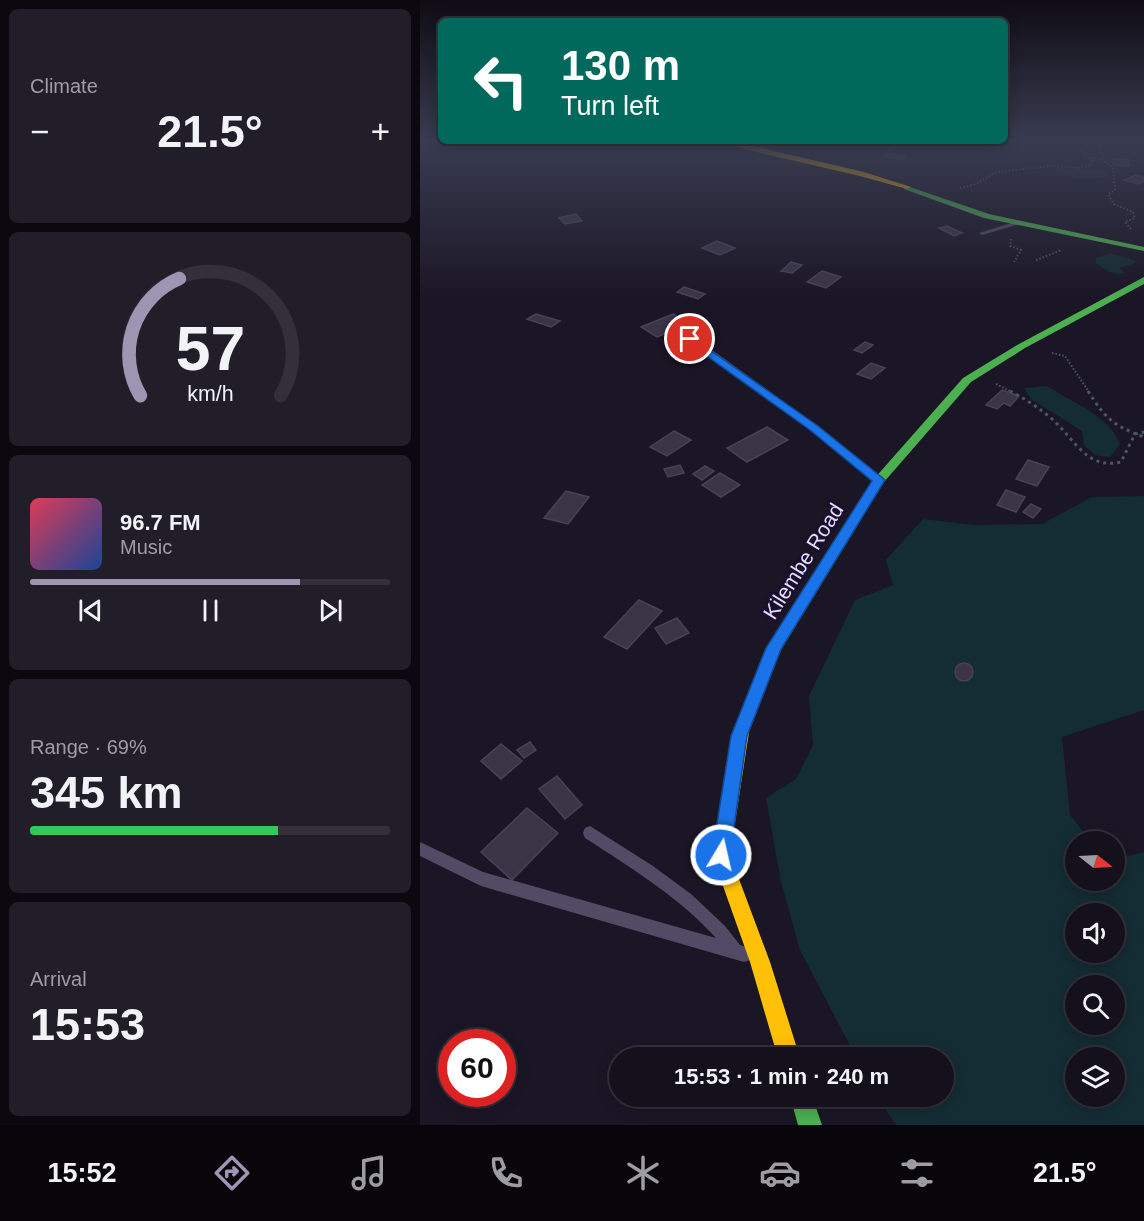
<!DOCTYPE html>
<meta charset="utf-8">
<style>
body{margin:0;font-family:Helvetica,sans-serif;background:#211e29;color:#f1f3f6;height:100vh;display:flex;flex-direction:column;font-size:22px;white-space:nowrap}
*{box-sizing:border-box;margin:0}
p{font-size:20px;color:#9d9da3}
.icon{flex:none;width:33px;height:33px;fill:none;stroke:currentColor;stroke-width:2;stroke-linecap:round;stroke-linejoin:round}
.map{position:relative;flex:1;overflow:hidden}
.drawer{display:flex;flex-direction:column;gap:9px;padding:9px;background:#0b090f;width:420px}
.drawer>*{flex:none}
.hud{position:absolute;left:18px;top:18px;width:570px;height:126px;border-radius:9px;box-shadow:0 3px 15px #0003,0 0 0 2px #33303b;background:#00695c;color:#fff;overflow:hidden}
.needle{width:39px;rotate:108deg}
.tools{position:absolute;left:645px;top:831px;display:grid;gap:12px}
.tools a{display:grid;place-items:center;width:60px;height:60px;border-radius:50%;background:#14101c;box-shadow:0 3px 15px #0003,0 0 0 2px #33303b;font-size:30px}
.speed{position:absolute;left:18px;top:1029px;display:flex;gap:12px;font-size:30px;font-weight:700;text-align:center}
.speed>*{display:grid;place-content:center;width:78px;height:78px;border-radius:50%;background:#14101c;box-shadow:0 3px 15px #0003,0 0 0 2px #33303b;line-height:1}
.speed .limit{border:9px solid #d22;background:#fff;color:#111}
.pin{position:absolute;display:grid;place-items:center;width:51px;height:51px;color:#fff;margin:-26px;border:3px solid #fff;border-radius:50%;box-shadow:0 2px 6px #0007}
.me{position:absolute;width:66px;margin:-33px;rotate:9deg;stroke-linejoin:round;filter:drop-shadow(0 0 4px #0008)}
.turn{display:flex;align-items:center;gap:21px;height:126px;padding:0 24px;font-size:27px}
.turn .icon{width:78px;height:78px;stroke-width:2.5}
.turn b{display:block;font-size:42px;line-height:51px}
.big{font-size:45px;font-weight:800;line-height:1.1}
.drawer .card{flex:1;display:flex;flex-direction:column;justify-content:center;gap:9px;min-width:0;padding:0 21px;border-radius:9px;background:#211e29}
.drawer .dial{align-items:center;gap:0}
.dial svg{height:156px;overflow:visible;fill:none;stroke:#33303b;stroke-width:7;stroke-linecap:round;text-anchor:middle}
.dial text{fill:#f1f3f6;stroke:none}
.song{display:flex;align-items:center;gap:18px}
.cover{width:72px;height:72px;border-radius:9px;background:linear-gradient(135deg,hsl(350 70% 55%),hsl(220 70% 35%))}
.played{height:6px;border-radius:3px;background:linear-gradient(90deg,#9e95b3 75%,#33303b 75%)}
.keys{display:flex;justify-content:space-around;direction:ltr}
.heat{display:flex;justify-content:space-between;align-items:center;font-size:33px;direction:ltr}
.charge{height:9px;border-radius:4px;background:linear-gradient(90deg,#34c759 69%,#33303b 0)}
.trip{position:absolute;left:189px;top:1047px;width:345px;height:60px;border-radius:30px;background:#14101c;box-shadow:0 3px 15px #0003,0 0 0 2px #33303b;font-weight:800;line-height:60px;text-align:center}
.tabs{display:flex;height:96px;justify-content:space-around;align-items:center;background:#08060b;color:#9d9da3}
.tabs .icon{width:42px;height:42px}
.tabs .on{color:#9e95b3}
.tabs b{font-size:27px;color:#f1f3f6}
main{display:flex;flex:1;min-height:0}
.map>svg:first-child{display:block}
.green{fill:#142c33;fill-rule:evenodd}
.building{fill:#3b3446;stroke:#494158;stroke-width:1.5}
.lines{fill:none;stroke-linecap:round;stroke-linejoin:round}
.path-far1{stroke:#4c5567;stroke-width:2;stroke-dasharray:1.5 2;stroke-linecap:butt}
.path{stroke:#4c5567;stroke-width:3;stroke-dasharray:3 4;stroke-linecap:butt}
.lane{fill:#514b66;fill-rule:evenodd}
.fast{fill:#4caf50;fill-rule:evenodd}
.slow{fill:#ffc107;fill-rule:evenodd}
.route{fill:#1a73e8;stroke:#114b97;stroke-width:1.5}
.labels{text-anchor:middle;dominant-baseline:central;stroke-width:6;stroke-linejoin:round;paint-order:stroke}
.street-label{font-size:21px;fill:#e5daff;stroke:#19102b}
</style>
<main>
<section class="drawer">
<div class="card"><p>Climate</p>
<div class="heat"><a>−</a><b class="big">21.5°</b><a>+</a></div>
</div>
<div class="card dial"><svg viewBox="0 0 100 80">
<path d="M14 69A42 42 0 1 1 86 69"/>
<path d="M14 69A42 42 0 0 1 34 9" stroke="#9e95b3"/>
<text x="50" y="56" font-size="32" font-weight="700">57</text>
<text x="50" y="72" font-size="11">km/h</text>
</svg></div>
<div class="card">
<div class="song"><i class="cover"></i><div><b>96.7 FM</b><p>Music</p></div></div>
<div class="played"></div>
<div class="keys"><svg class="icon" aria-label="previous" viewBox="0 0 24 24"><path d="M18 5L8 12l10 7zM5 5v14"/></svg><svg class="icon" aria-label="pause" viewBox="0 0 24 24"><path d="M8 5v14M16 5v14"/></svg><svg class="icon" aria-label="next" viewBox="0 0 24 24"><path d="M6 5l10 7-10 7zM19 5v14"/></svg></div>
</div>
<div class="card"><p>Range · 69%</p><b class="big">345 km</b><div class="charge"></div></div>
<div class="card"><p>Arrival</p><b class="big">15:53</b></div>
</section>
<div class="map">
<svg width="724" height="1125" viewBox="0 0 724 1125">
<rect width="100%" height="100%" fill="#1b1625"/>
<path class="green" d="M 635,168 L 687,171 L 688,177 L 654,178 L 635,172 Z
M 690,253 L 715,260 L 716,263 L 699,268 L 705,273 C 694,276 684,270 676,263 L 676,258 Z
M 627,386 C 652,403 688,414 700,444 L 690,457 L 675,455 L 664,445 L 662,431 L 611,399 L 604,388 Z
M 724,496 L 724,710 L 642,737 L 650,815 L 671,841 L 656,842 L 656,880 L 694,880 L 695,859 L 724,852 L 724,1125 L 476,1125 L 457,1097 L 524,1096 L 524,1058 L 436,1057 L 380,950 L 361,882 L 346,798 L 376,779 L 393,745 L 389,696 L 435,600 L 473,585 L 466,560 L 503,519 L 555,525 L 622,524 L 672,497 ZM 656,914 L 694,914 L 694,952 L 656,952 ZM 656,986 L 694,986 L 694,1024 L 656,1024 ZM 656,1058 L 694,1058 L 694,1096 L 656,1096 Z"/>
<path class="building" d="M 468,151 L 477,154 L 487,155 L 483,160 L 469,158 L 464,156 Z
M 693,159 L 709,160 L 709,166 L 693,165 Z
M 716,175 L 724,177 L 724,181 L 718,184 L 704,180 Z
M 156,214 L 162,221 L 145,224 L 139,218 Z
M 527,226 L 542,233 L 534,236 L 519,228 Z
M 297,241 L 315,248 L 300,255 L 282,248 Z
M 371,262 L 382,265 L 372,273 L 361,271 Z
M 402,271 L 421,277 L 406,288 L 387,282 Z
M 264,287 L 285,294 L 278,299 L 257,292 Z
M 116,314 L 140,321 L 131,327 L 107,319 Z
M 253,314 L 269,324 L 237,337 L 221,327 Z
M 445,342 L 453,345 L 442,353 L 434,350 Z
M 451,363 L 465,368 L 451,379 L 437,374 Z
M 582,390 L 599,396 L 590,406 L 584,403 L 577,409 L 566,405 Z
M 347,427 L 368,440 L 327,462 L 307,448 Z
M 254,431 L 271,440 L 247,456 L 230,447 Z
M 608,460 L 629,467 L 617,486 L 596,479 Z
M 260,465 L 264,473 L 248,477 L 244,469 Z
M 285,466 L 294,471 L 282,480 L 273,474 Z
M 300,473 L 320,485 L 301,497 L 282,485 Z
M 586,490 L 605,497 L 596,512 L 577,505 Z
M 146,491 L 169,497 L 148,524 L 124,518 Z
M 611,504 L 621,509 L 613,518 L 603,512 Z
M 219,600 L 242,611 L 207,649 L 184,637 Z
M 257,618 L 269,633 L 246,644 L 235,628 Z
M535 672a9 9 0 1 1 18 0a9 9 0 1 1-18 0Z
M 110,742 L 116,750 L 104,758 L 97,750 Z
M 81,744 L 102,761 L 81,779 L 61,761 Z
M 137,776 L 162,805 L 145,819 L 119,789 Z
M 107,808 L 138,833 L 92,880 L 61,852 Z"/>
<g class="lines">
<path class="path-far1" d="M 635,141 L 661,150 L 666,157 L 682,159
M 681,141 L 679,151 L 684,155 L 682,159 L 693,168 L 695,190 L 688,194 L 694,204 L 713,212 L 715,218 L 705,222 L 711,229
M 540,188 L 556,184 L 576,172 L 631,166 L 660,168 L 671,165 L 673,159
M 591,239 L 590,246 L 601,250 L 594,262
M 616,260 L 642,250
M 632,353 L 645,356 L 669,392
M 576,384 L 592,392"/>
<path class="path" d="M 590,391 C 605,399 620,408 633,420 C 655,440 667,470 701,462 L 715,434 L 724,432
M 668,391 C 686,419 692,425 724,437"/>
<path class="lane" d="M 598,221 L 600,222 L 600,224 L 562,235 L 559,233 Z
M 267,336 L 273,336 L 397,426 L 462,478 L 464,480 L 462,482 L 456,482 L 391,430 L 267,340 Z
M 170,826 L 233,866 L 271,894 L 305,926 L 320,945 L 330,948 L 332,954 L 330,960 L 324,962 L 61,886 L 0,856 L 0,842 L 63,872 L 296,938 C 259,897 211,868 165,838 L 163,833 L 165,828 Z"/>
<path class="fast" d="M 484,185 L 569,214 L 724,247 L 724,251 L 564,218 L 484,189 Z
M 724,277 L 724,284 L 605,348 L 551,382 L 464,482 L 361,650 L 327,737 L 321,739 L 315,737 L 313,732 L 349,644 L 453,480 L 543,378 L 599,344 Z
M 370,1096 L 392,1096 L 402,1125 L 378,1125 Z"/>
<path class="slow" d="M 301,141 L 311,141 L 444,172 L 491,187 L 487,189 L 440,176 L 324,149 Z
M 321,725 L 327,727 L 329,732 L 310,855 L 350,962 L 380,1058 L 358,1058 L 330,962 L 292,855 L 313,732 L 315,727 Z"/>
</g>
<linearGradient id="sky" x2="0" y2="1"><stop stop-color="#0f0c14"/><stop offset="0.47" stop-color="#393c51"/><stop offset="1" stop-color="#393c51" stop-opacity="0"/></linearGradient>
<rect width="724" height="298" fill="url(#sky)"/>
<path class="route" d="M 270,336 L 398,426 L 465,480 L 361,649 L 327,736 L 310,855 L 308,862 L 301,864 L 294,862 L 292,855 L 311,736 L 346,648 L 452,481 L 390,430 L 266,341 L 265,339 Z"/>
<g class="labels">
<g class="street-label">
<text transform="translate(383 561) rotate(-58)">Kilembe Road</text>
</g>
</g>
</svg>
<div class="tools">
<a><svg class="needle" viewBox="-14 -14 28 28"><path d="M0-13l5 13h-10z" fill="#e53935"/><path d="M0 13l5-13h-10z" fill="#9d9da3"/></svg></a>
<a><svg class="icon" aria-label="sound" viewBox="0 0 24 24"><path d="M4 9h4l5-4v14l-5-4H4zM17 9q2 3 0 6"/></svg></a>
<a><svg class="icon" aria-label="search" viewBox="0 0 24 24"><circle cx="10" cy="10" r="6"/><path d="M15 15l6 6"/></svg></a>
<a><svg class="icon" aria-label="layers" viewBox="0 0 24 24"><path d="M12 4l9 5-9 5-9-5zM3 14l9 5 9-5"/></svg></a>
</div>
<div class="speed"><div class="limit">60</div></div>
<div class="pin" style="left:270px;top:339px;background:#d93025"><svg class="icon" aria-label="arrive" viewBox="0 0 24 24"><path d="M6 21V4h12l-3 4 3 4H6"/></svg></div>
<svg class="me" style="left:301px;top:855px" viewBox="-20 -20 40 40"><circle r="17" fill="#1a73e8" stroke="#fff" stroke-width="3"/><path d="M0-11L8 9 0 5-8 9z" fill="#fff"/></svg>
<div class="trip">15:53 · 1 min · 240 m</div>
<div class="hud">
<div class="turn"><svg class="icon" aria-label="left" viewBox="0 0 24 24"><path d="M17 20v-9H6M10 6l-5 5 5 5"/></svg><div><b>130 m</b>Turn left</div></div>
</div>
</div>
</main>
<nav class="tabs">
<b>15:52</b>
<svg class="icon on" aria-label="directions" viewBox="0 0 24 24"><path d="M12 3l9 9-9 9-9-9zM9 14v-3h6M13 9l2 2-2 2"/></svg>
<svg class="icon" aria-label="music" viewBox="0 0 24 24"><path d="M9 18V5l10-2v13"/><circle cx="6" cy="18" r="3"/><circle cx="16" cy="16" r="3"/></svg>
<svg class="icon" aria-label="phone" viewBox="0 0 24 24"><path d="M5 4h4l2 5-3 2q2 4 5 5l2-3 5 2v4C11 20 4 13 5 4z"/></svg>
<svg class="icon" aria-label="climate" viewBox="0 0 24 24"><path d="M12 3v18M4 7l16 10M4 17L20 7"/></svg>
<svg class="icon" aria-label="car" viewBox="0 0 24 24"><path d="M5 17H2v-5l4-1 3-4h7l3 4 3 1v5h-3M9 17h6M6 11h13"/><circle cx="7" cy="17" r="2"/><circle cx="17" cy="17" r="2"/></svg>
<svg class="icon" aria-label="filters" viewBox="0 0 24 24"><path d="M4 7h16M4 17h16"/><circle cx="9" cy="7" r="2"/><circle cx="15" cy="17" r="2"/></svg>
<b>21.5°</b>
</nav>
